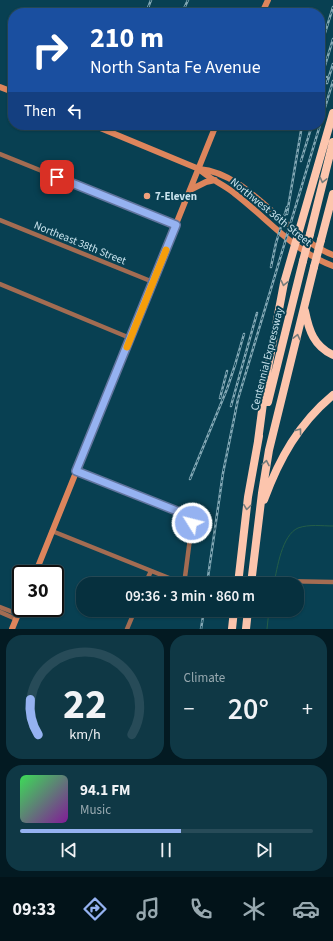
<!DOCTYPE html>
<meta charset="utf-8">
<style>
body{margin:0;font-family:"Source Sans 3",sans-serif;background:#0f3845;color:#f1f3f6;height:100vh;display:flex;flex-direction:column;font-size:15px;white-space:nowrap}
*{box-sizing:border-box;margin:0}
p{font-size:13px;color:#98a9b0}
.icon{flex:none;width:22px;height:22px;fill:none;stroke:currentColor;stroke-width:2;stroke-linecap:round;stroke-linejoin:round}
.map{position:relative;height:629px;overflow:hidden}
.panel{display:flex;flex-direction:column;gap:6px;padding:6px;background:#031a22;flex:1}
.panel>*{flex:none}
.top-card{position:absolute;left:8px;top:8px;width:317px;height:122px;border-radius:16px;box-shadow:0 1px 3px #0004,0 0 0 1px #274b58;background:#1a4fa0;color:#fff;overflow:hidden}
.speed{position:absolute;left:12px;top:565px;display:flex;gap:8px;font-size:20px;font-weight:700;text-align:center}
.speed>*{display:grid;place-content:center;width:52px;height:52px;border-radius:50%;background:#06303e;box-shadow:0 1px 3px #0004,0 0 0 1px #274b58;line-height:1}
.speed .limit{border:2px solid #111;border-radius:6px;background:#fff;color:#111}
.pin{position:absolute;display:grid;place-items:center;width:34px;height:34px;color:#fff;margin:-17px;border-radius:8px;box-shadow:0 2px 6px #0006}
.me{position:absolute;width:44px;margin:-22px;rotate:306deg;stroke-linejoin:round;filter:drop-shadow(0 0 3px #0008)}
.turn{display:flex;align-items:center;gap:14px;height:84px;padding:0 16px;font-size:18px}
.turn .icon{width:52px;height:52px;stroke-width:2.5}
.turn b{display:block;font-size:28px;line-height:34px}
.then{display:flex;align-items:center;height:38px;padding:0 16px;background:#0003;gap:8px;font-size:15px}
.big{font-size:30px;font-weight:600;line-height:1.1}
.panel .tile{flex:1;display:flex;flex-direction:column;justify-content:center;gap:6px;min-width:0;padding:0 14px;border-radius:16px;background:#0f3845}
.panel .dial{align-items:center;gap:0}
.dial svg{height:104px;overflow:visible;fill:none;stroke:#274b58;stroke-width:7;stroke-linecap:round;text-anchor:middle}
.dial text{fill:#f1f3f6;stroke:none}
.song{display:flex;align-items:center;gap:12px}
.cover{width:48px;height:48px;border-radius:6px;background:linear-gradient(135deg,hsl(130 70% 55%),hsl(290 70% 35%))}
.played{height:4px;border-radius:2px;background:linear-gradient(90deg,#95b2f1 55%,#274b58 55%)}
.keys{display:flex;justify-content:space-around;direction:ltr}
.heat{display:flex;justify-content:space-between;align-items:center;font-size:22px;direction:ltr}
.panel .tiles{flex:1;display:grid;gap:6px;grid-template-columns:1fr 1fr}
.tile:last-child{grid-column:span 2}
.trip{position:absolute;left:76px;top:577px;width:228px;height:40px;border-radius:16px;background:#06303e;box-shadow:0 1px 3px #0004,0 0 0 1px #274b58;font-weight:600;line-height:40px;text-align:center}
.tab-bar{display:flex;height:64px;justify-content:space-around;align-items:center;background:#021319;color:#98a9b0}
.tab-bar .icon{width:28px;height:28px}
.tab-bar .on{color:#95b2f1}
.tab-bar b{font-size:18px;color:#f1f3f6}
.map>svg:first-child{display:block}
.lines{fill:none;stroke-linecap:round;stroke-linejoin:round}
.stream{stroke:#245e48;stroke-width:1}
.street{stroke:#a36c52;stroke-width:4.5}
.secondary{stroke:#dd855c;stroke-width:6}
.highway{stroke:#fcc5ad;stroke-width:8}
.rail-casing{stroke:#84a9b6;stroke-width:2.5}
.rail{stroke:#084052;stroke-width:1;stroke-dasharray:3;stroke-linecap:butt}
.highway-bridge{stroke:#fcc5ad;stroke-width:8}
.oneway{stroke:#767c7b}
.route-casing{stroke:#61749d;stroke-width:10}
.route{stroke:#95b2f1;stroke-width:7}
.slow{stroke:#f59e0b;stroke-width:7}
.poi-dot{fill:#f1a17c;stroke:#084052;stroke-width:1.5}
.labels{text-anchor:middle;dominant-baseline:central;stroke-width:4;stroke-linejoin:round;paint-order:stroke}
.poi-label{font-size:11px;font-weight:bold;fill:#c9e3ed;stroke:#084052;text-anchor:start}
.street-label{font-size:11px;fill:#c9e3ed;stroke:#084052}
</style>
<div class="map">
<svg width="333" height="629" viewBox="0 0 333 629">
<rect width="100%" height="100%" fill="#084052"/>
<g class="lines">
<path class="stream" d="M 274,584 C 277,568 282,535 298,528 C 309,524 322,526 333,526
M 267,629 L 269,610"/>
<path class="street" d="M 0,154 L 176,225
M 0,220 L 153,282
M 0,284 L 130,338
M 52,531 L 174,580 L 180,581 L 185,577 L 192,523 L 190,517 L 76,471
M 279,581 L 333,582
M 145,584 L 151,571
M 0,607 L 18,614
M 0,612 L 16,619
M 127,629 L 135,610"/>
<path class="secondary" d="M 262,13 L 268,0
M 0,87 L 13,92
M 93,125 L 199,169 C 250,173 285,237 333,255
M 199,169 C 209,179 223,184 234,193 C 267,218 293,251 333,266
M 190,190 L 206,182 L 215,180
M 35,574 L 216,125
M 12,629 L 21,607"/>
<path class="highway" d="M 310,234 L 333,142
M 321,240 L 333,194
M 305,311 C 309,331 314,346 333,355
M 268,402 L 303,261
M 258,441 L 267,373 L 284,283 L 333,113
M 264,500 C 279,459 299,423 333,395
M 238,584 L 248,497 L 259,436
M 251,584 L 262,493 L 269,450 L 314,267
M 232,629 L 234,610
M 246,629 L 248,610"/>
<g class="rail-casing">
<path id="rail" d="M 146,13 L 151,0
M 182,13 L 188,0
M 320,49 L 333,7
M 320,82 L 333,39
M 327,83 L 333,64
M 320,98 L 327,77
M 320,124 L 333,81
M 301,161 L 312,125
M 287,214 L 302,125
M 271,267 L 276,243 L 287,207
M 235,365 L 244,334
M 220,398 L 227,371
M 231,406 L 257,313
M 190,479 L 227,389 L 236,362
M 207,584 L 223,473 L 238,399 L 320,125
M 201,629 L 204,610"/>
</g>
<use href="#rail" class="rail"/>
<path class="highway-bridge" d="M 303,261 L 310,234
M 314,267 L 321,240"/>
</g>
<defs><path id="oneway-chevron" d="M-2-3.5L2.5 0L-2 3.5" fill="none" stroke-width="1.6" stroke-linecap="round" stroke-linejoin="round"/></defs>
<g class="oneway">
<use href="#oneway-chevron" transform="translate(323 180) rotate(104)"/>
<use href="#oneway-chevron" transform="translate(284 283) rotate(103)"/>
<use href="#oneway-chevron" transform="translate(297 337) rotate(-76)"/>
<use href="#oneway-chevron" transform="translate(299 431) rotate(-53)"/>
<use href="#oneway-chevron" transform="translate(266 463) rotate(-79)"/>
<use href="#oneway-chevron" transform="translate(247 507) rotate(97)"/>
</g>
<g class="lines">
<g class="route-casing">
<path id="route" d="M 57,177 L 176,225 L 76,471 L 187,515 L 192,523"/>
</g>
<use href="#route" class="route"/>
<path class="slow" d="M 127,347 L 166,250"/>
</g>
<circle class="poi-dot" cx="147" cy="196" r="4"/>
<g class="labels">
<g class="poi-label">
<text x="155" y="196">7-Eleven</text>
</g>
<g class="street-label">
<text transform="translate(271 212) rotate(39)">Northwest 36th Street</text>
<text transform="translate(80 243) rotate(22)">Northeast 38th Street</text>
<text transform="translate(267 359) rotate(-76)">Centennial Expressway</text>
</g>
</g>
</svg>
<div class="speed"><div class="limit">30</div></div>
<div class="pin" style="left:57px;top:177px;background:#d93025"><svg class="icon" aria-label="arrive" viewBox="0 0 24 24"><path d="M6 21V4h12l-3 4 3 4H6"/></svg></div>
<svg class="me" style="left:192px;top:523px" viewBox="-20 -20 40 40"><circle r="17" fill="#95b2f1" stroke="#fff" stroke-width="3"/><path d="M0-11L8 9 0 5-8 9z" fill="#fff"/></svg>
<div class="trip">09:36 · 3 min · 860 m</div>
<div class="top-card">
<div class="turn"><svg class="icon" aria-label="right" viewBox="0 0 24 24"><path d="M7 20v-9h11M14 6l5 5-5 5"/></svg><div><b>210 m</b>North Santa Fe Avenue</div></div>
<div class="then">Then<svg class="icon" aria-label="left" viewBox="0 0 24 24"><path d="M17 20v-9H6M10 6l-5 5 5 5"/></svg></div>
</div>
</div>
<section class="panel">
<div class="tiles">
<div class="tile dial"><svg viewBox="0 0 100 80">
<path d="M14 69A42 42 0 1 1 86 69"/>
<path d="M14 69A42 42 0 0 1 8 42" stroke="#95b2f1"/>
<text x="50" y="56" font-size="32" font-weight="700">22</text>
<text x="50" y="72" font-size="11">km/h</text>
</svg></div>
<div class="tile"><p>Climate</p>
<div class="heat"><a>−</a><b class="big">20°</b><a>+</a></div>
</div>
<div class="tile">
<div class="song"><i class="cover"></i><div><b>94.1 FM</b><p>Music</p></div></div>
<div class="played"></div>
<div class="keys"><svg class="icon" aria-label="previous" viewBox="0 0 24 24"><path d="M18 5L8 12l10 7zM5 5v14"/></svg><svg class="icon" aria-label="pause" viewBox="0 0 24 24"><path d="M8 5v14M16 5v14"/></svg><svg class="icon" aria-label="next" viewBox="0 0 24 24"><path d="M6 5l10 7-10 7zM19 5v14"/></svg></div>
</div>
</div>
</section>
<nav class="tab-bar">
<b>09:33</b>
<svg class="icon on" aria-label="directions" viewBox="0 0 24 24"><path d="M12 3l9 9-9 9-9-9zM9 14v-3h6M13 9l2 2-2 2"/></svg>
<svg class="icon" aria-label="music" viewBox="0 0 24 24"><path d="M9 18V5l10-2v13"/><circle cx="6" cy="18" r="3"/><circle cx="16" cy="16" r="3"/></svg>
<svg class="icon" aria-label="phone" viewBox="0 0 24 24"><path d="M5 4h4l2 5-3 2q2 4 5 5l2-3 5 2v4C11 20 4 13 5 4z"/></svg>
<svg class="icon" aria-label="climate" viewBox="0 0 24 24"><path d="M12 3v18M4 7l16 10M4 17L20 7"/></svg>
<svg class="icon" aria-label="car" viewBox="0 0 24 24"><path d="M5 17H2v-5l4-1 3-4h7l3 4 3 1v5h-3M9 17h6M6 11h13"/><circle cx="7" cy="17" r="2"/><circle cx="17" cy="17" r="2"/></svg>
</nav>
